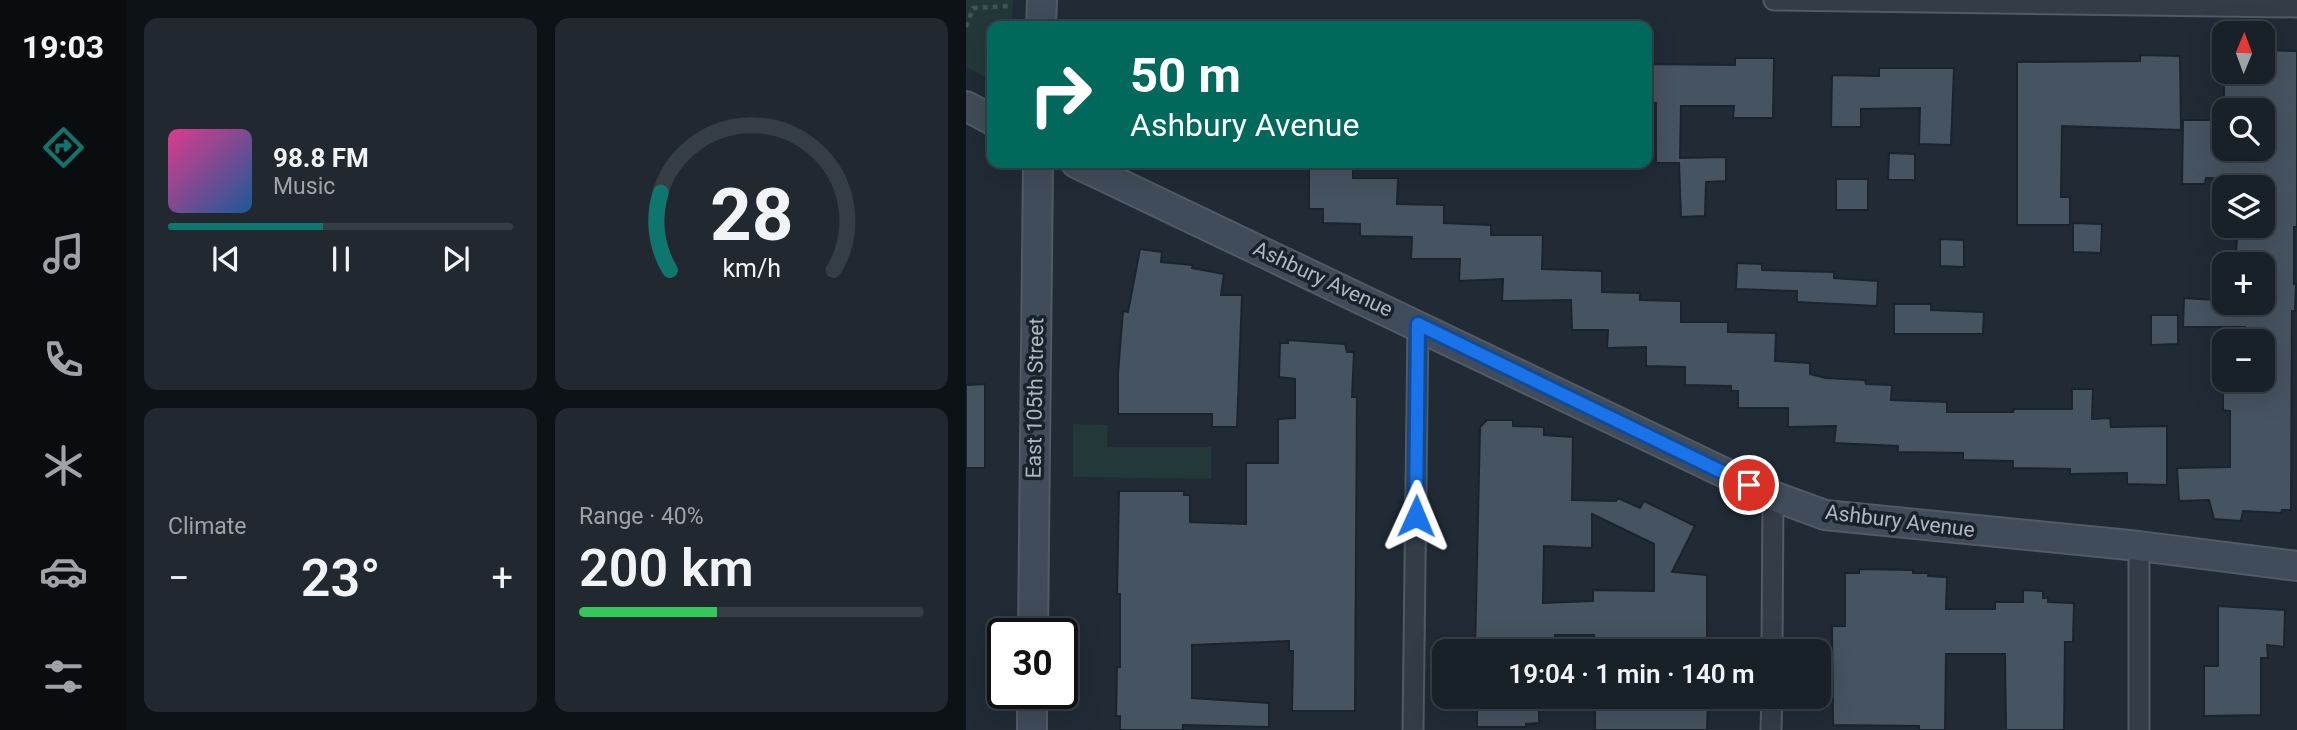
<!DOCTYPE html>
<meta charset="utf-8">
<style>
body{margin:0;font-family:Roboto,sans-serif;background:#212830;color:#f1f3f6;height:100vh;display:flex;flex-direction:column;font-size:26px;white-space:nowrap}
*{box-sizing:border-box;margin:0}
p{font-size:23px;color:#9fa3a8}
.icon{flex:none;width:38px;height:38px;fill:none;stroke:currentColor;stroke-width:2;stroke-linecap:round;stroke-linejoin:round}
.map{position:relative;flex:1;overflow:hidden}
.panel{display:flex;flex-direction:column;gap:18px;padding:18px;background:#0d1216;width:840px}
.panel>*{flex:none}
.guide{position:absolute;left:21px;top:21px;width:665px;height:147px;border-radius:14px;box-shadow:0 7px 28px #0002,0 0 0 2px #363e45;background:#00695c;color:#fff;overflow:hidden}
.needle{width:46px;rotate:1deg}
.tools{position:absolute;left:1246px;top:21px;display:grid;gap:14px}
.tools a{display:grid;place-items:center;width:63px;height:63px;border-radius:14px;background:#182028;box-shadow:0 7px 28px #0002,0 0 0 2px #363e45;font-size:35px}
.speed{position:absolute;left:21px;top:618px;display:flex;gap:14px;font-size:35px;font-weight:700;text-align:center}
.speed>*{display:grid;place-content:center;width:91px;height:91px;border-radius:50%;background:#182028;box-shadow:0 7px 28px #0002,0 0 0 2px #363e45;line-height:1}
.speed .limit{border:4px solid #111;border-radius:10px;background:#fff;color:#111}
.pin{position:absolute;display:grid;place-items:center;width:60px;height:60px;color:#fff;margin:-30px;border:4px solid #fff;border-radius:50%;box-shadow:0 2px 7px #0007}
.me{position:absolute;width:77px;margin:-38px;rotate:1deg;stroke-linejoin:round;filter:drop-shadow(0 0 5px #0008)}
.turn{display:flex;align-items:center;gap:24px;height:147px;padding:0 28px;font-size:32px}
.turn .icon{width:91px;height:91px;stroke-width:2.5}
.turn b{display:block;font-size:49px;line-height:60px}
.big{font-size:52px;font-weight:600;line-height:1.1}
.panel .card{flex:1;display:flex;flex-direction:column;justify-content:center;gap:10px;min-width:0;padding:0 24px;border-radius:14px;background:#212830}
.panel .dial{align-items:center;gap:0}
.dial svg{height:182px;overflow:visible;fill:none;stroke:#363e45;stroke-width:7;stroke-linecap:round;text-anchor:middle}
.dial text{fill:#f1f3f6;stroke:none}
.song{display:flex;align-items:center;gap:21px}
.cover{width:84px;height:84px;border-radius:10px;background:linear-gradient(135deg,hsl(330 70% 55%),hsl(210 70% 35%))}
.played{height:7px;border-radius:4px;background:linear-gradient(90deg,#0f766e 45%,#363e45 45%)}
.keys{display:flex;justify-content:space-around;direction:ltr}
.heat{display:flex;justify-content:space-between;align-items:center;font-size:38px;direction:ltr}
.charge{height:10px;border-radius:5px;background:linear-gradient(90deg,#34c759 40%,#363e45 0)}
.panel .tiles{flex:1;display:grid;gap:18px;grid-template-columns:repeat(2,1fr)}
.trip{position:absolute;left:466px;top:639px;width:399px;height:70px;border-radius:14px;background:#182028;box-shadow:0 7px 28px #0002,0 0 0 2px #363e45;font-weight:600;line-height:70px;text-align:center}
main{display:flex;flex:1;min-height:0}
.menu{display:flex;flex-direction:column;width:126px;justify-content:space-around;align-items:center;background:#0a0d10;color:#9fa3a8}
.menu .icon{width:49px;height:49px}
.menu .selected{color:#0f766e}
.menu b{font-size:32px;color:#f1f3f6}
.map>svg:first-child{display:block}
.green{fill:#233838}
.building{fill:#465360;stroke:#1b242d;stroke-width:2;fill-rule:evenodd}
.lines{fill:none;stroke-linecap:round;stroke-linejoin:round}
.street-casing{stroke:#515b65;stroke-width:23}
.secondary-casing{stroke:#515b65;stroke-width:32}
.path{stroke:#3f5455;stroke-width:4.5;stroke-dasharray:5 5;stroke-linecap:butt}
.street{stroke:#333d47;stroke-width:19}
.secondary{stroke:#414c5a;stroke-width:28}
.route-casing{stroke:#114b97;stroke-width:18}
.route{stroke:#1a73e8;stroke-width:12}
.labels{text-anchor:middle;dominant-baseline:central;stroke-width:7;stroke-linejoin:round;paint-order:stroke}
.street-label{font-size:21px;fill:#adb8c4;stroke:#19222b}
</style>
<main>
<nav class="menu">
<b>19:03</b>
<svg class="icon selected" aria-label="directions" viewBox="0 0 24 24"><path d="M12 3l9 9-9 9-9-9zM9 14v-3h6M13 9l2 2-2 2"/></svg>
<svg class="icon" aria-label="music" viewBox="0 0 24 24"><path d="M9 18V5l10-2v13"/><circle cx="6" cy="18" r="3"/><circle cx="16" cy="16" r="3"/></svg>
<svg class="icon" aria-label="phone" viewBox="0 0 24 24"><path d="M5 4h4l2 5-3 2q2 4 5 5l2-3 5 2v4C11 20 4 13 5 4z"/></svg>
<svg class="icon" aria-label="climate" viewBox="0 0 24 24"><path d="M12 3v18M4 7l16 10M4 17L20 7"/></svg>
<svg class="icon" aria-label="car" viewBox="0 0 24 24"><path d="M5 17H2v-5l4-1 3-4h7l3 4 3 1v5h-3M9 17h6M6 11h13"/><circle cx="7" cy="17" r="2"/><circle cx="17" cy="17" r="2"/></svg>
<svg class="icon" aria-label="filters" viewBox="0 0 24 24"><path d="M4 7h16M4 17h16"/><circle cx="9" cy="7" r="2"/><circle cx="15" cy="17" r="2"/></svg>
</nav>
<section class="panel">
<div class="tiles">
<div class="card">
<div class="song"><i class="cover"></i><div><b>98.8 FM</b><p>Music</p></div></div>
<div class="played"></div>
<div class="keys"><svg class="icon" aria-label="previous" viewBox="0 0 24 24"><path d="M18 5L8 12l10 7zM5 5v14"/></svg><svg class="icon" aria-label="pause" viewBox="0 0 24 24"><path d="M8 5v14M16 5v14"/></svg><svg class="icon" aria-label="next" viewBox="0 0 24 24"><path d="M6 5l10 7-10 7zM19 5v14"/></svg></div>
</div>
<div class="card dial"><svg viewBox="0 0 100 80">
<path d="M14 69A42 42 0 1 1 86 69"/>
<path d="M14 69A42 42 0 0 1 10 35" stroke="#0f766e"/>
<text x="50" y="56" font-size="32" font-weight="700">28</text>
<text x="50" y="72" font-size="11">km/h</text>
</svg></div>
<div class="card"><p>Climate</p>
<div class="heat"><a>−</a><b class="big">23°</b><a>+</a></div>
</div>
<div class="card"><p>Range · 40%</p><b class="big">200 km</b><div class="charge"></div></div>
</div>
</section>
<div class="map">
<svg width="1331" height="730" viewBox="0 0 1331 730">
<rect width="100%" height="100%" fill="#202b36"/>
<path class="green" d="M 0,0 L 47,0 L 46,26 L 26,26 L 26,80 L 0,67 Z
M 107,424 L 142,425 L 141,447 L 245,447 L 245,479 L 107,477 Z"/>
<path class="building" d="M 1258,49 L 1258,72 L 1297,72 L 1297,50 L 1331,51 L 1331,227 L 1328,227 L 1328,284 L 1330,284 L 1329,311 L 1326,311 L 1325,510 L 1316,510 L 1315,513 L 1277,511 L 1275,521 L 1248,519 L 1243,500 L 1213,501 L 1211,468 L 1264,467 L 1264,411 L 1257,410 L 1257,377 L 1297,380 L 1297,341 L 1279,341 L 1279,327 L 1217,327 L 1218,298 L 1297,303 L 1297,264 L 1269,264 L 1272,226 L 1297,226 L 1297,179 L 1240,178 L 1239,184 L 1216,184 L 1217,120 L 1258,120 ZM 1258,110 L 1297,110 L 1297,149 L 1258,149 Z
M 1174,55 L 1214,56 L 1215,130 L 1096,126 L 1095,197 L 1104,197 L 1104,225 L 1051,225 L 1051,62 L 1174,61 Z
M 769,58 L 808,58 L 807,118 L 767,118 L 768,106 L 715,106 L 714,158 L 760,157 L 760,181 L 740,182 L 739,216 L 715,217 L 713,163 L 690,163 L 690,103 L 681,103 L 681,64 L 769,65 Z
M 913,68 L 988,68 L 985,145 L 953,144 L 954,108 L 895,109 L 895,127 L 865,127 L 866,75 L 913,76 Z
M 923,153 L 949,154 L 949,180 L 922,180 Z
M 364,163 L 387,163 L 387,178 L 432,178 L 431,204 L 478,205 L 478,223 L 525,225 L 525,235 L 577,235 L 576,269 L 636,271 L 636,292 L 674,293 L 674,300 L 715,301 L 715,322 L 762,322 L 762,332 L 810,333 L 809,361 L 844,363 L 844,374 L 860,378 L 899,380 L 900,384 L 926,385 L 925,400 L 981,402 L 981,412 L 1047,412 L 1048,409 L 1106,409 L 1106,389 L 1127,389 L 1126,419 L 1144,418 L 1145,427 L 1201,426 L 1201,485 L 1161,484 L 1161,473 L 1104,474 L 1104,469 L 1047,468 L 1047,461 L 997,460 L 997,453 L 932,452 L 932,446 L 868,443 L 870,426 L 822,427 L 822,408 L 772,408 L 772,391 L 765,391 L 765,386 L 719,385 L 719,367 L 680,366 L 680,347 L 641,348 L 642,330 L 606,330 L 605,300 L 536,301 L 537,279 L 493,281 L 494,259 L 445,259 L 446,237 L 394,236 L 394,224 L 357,223 L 357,209 L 343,209 L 343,166 L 363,166 Z
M 870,179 L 902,179 L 902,210 L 870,210 Z
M 1107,223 L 1136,224 L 1135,253 L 1107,252 Z
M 974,239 L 998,240 L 998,267 L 974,266 Z
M 174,249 L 196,252 L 195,262 L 227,265 L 226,268 L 258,274 L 255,295 L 276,295 L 271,427 L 246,427 L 246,414 L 152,414 L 152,373 L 157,311 L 162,312 Z
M 771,263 L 796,264 L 796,270 L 868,272 L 868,278 L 912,281 L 911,306 L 831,302 L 831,291 L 770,289 Z
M 928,304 L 965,304 L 965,310 L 1018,312 L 1017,334 L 928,334 Z
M 1185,315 L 1212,315 L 1212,344 L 1185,345 Z
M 322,340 L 379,344 L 381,352 L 388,352 L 386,397 L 391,397 L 389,711 L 326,711 L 327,651 L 323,651 L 323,641 L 226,645 L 226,698 L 303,703 L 303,727 L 217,725 L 217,730 L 154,730 L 154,716 L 150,716 L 151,667 L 154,667 L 154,594 L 151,594 L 153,491 L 218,491 L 218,495 L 224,495 L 224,522 L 280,524 L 280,463 L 312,463 L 312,419 L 329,418 L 329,379 L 313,377 L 314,343 L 322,343 Z
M 19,384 L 19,468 L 0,468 L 0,385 Z
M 521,420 L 547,420 L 547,426 L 578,427 L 578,435 L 607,437 L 606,500 L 650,501 L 652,498 L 674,508 L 678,501 L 729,526 L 706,572 L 741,575 L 741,651 L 628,651 L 628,635 L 589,635 L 589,650 L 509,651 L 514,427 ZM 626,514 L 688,544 L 688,591 L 627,590 L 627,601 L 577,603 L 578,546 L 626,548 Z
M 893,569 L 947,570 L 947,573 L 962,573 L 962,576 L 981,577 L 980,609 L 1029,609 L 1029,602 L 1057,602 L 1057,590 L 1077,591 L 1077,598 L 1082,598 L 1082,602 L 1108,603 L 1107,642 L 1099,642 L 1098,730 L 1040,730 L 1039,654 L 980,654 L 979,730 L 953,730 L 953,726 L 867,725 L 866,626 L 879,626 L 879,573 L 893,573 Z
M 1252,606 L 1319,610 L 1318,647 L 1301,645 L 1302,658 L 1295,658 L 1295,715 L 1238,716 L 1238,666 L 1252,666 Z
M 511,696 L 573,696 L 573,723 L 560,724 L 560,727 L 511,727 Z
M 629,696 L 742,700 L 741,730 L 629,730 Z"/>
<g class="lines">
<g class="street-casing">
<path id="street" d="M 808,0 L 1331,7
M 806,651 L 807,496
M 447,730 L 452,324
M 805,730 L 806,696
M 1173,730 L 1173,546"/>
</g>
<g class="secondary-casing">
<path id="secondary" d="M 75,26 L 76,0
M 0,106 L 26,120
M 110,163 L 807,496 L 859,515 L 1173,546 L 1331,566
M 67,634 L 72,163
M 66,730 L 66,693"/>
</g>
<path class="path" d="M 120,25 L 120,26
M 215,26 L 216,26
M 0,27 L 7,8 L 43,6
M 197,163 L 198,164"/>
<use href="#street" class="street"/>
<use href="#secondary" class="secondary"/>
</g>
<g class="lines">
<g class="route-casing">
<path id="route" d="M 450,516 L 452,324 L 783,485"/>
</g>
<use href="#route" class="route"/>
</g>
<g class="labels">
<g class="street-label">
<text transform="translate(357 279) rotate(25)">Ashbury Avenue</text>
<text transform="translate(69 398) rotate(-89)">East 105th Street</text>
<text transform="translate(934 521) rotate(7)">Ashbury Avenue</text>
</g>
</g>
</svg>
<div class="tools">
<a><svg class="needle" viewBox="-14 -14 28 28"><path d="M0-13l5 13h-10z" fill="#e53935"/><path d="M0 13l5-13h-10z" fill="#9fa3a8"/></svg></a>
<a><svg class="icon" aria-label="search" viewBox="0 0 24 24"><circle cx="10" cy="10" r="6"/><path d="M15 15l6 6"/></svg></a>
<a><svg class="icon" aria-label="layers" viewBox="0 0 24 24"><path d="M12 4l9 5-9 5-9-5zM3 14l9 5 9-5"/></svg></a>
<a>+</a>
<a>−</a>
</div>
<div class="speed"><div class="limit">30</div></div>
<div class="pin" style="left:783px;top:485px;background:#d93025"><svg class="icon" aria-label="arrive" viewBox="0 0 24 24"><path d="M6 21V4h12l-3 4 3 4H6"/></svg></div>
<svg class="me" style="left:450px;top:516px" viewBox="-20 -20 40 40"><path d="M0-17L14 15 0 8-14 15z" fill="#1a73e8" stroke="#fff" stroke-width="4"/></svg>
<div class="trip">19:04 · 1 min · 140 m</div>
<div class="guide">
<div class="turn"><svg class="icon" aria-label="right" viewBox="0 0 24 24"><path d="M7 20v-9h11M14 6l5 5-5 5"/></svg><div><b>50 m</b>Ashbury Avenue</div></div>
</div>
</div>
</main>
